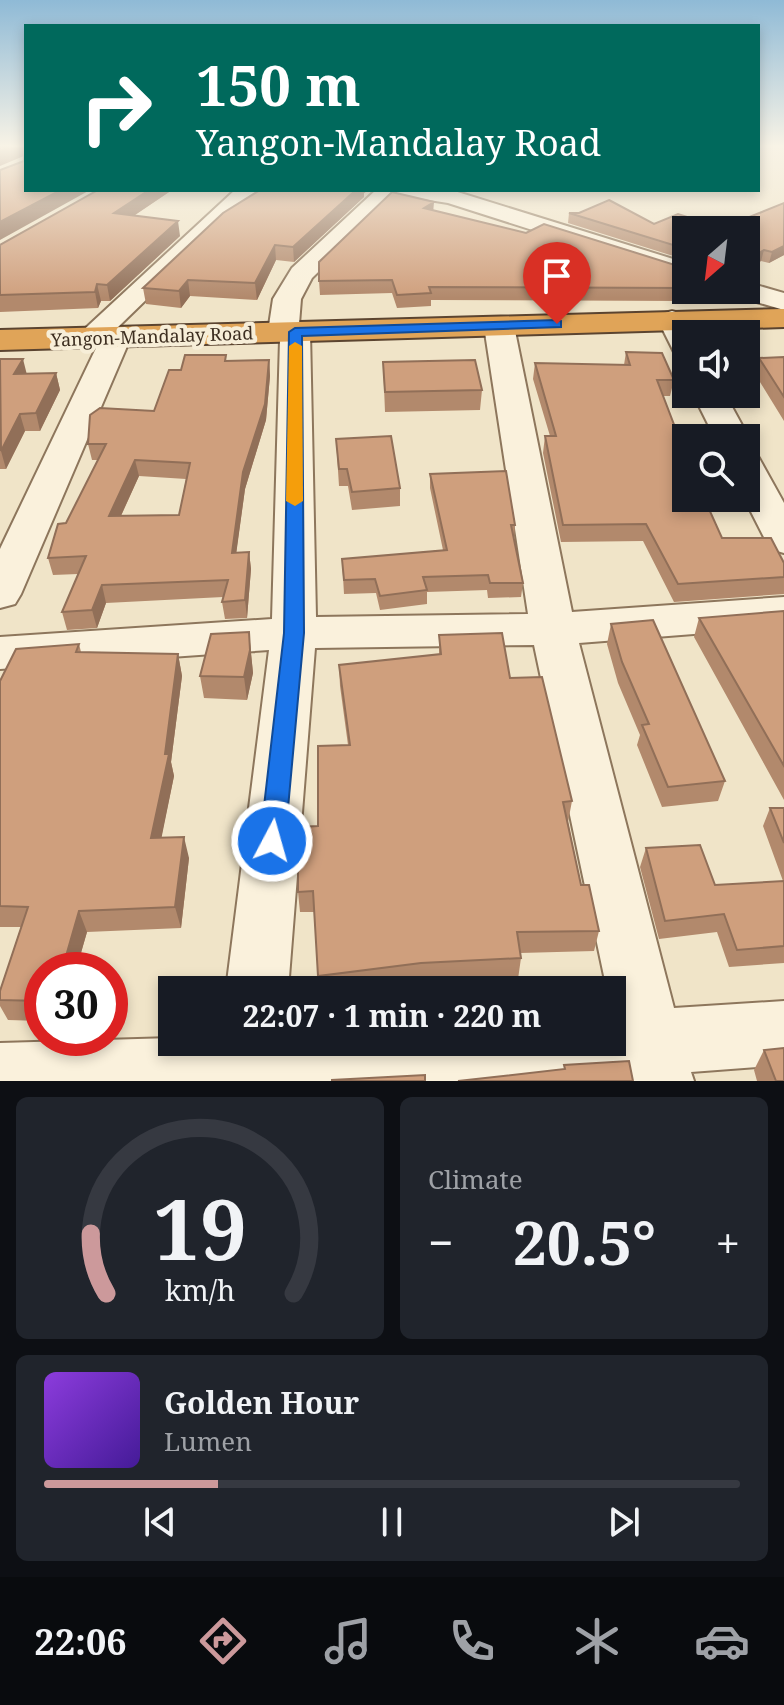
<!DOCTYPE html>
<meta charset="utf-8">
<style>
body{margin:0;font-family:"Noto Serif",serif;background:#20242c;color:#f1f3f6;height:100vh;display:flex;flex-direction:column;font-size:30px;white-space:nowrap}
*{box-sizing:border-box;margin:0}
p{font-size:26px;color:#9ea1a6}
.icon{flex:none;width:44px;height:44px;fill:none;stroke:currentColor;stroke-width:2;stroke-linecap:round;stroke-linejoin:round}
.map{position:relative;height:1081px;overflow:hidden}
.side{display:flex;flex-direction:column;gap:16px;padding:16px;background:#0d0f14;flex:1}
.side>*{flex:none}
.guide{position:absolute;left:24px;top:24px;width:736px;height:168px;border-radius:0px;box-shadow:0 4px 12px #0003;background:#00695c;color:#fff;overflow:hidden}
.needle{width:52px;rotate:208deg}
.fabs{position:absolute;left:672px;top:216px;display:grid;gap:16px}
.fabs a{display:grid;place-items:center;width:88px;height:88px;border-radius:0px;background:#171b24;box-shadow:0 4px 12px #0003;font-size:40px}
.speed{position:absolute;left:24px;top:952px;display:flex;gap:16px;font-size:40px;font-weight:700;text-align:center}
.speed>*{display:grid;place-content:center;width:104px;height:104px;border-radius:50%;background:#171b24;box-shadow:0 4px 12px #0003;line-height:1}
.speed .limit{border:12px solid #d22;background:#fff;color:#111}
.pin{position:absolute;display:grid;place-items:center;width:68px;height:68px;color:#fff;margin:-82px -34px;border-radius:50% 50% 50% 0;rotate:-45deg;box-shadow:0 0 8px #0007}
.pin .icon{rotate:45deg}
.me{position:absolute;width:88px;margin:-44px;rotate:6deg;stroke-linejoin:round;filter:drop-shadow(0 0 6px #0008)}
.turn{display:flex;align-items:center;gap:28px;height:168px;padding:0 40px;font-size:36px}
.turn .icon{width:104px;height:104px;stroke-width:2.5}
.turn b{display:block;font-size:56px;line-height:68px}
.big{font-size:60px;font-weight:700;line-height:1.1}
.side .widget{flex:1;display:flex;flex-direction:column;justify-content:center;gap:12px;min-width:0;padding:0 28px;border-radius:12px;background:#20242c}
.side .dial{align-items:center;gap:0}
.dial svg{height:208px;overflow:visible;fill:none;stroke:#363941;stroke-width:7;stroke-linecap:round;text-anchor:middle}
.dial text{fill:#f1f3f6;stroke:none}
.song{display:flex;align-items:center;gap:24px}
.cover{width:96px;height:96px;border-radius:12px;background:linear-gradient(135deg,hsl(270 70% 55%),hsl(260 70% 35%))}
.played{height:8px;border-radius:4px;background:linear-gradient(90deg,#cc999b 25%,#363941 25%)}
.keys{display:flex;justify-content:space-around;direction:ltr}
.heat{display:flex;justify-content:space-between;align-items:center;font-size:44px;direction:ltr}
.side .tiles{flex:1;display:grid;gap:16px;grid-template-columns:1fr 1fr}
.widget:last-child{grid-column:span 2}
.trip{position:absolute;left:158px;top:976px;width:468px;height:80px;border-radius:0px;background:#171b24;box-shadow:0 4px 12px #0003;font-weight:700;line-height:80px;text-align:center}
.dock{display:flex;height:128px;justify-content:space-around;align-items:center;background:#090b0e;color:#9ea1a6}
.dock .icon{width:56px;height:56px}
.dock .on{color:#cc999b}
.dock b{font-size:36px;color:#f1f3f6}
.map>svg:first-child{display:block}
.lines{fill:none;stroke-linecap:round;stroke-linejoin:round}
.minor-casing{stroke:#8d765c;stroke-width:4}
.highway-casing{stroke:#5b4430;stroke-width:4}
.minor{fill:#faf1dc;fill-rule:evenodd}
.highway{fill:#e0a458;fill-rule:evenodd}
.wall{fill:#b2896c;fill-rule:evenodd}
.shaded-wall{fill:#916f58}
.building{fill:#cf9f7d;stroke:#916f58;stroke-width:2;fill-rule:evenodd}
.route{fill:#1a73e8;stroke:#114b97;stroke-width:2}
.slow{fill:#f59e0b}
.labels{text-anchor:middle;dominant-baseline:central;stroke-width:8;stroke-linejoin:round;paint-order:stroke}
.far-street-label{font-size:18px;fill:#3d2e20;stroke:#f7eed8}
</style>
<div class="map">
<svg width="784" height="1081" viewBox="0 0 784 1081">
<rect width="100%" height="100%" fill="#f0e4c8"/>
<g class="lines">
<g class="minor-casing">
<path id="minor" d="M 235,190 L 259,190 L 117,328 L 127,331 L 131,337 L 21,594 L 15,604 L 0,608 L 0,549 L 98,344 L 80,343 L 76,337 Z
M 376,190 L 451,190 L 686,263 L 686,279 L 448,203 L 397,195 L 312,278 L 301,299 L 299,324 L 310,332 L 316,617 L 528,614 L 484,326 L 489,320 L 509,320 L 514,326 L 572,612 L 784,597 L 784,627 L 579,643 L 674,1008 L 784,1001 L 784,1065 L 691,1072 L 694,1081 L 626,1081 L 625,1077 L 564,1081 L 0,1081 L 0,1043 L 172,1038 L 172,1042 L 612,1042 L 612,990 L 607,990 L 534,645 L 315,648 L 288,990 L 226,990 L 269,650 L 0,669 L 0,637 L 272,619 L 280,340 L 268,332 L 273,299 L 292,268 Z
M 746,282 L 784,293 L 784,310 L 736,296 L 732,290 L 746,290 Z
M 672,311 L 682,314 L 694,334 L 686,334 L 686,357 L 675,354 L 658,320 L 662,314 Z
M 693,394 L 725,394 L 749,438 L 746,443 L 746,438 L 715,438 Z
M 746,455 L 759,458 L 784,503 L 784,553 L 770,549 L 744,498 Z"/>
</g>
<g class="highway-casing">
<path id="highway" d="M 784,309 L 784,327 L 0,350 L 0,330 Z"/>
</g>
<use href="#minor" class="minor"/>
<use href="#highway" class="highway"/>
</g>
<path class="wall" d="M 172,190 L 135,215 L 180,236 L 110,301 L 101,301 L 98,308 L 0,312 L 0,245 Z
M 260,190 L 369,190 L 364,193 L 364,197 L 294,262 L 276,260 L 257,300 L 190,296 L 181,308 L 146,304 L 143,288 Z
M 609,200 L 654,224 L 678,214 L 722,228 L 784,203 L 784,255 L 769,263 L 761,261 L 746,270 L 746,230 L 686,230 L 686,260 L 568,223 L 569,213 L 579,213 Z
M 433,210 L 686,287 L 684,301 L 431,300 L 431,306 L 397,308 L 392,293 L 320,295 L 319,281 Z
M 626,352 L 674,380 L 670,396 L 663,396 L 686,498 L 722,538 L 784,563 L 784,594 L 674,602 L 643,541 L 561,542 L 543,453 L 545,436 L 550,436 L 533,379 L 535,363 L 624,365 Z
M 784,357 L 784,421 L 755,374 L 759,358 Z
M 0,359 L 27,374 L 56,373 L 60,390 L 40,431 L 25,431 L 6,469 L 0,469 Z
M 269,360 L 270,376 L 266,420 L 245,489 L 236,553 L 249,552 L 251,569 L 247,618 L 225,619 L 222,602 L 223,597 L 106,603 L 97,628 L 67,630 L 62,612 L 78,574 L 53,575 L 48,558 L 98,460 L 92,460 L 88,444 L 154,411 L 181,370 L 227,361 ZM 139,476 L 186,479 L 179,515 L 121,516 Z
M 383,362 L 482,390 L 480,410 L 385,412 Z
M 336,439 L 400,488 L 400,506 L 352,510 L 348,486 L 339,486 Z
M 430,474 L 515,525 L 514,539 L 523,583 L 521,597 L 488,598 L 487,590 L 427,592 L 427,604 L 380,610 L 376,593 L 344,594 L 342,559 L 443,550 L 430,488 Z
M 784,611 L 784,800 L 694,637 L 699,618 Z
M 611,624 L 725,781 L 718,801 L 662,807 L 637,745 L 640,735 L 618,683 L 607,644 Z
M 439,635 L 510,678 L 572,801 L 568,822 L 581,885 L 599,931 L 594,951 L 520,953 L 521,958 L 518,979 L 420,983 L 365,990 L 319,990 L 314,912 L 300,912 L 298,892 L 318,826 L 348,745 L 340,686 L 339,665 L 439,654 Z
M 79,644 L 81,652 L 178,654 L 182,676 L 171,762 L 174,776 L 161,838 L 189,858 L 181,928 L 87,932 L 76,970 L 42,970 L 42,1021 L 8,1020 L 0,1006 L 0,991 L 21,927 L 0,927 L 0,681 Z
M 251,654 L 253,673 L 247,700 L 204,698 L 200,676 Z
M 770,808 L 784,808 L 784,963 L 729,967 L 717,932 L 659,939 L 640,867 L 646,848 L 715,885 L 783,881 L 763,826 Z
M 764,1050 L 784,1081 L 757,1081 L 754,1070 Z"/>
<path class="shaded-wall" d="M 10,147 L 25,147 L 26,155 L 0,166 L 0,151 Z
M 61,190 L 90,190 L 0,240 L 0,222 Z
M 149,190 L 172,190 L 117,227 L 114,213 Z
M 356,190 L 369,190 L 364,193 L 364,197 L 294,262 L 293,247 Z
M 434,202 L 433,214 L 424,208 Z
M 178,221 L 180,236 L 110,301 L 107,285 Z
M 275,245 L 276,260 L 257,300 L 255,283 Z
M 784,246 L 784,255 L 769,263 L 772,252 Z
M 764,250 L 761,261 L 746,270 L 746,260 Z
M 188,280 L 190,296 L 181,308 L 179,291 Z
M 97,284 L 101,301 L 98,308 L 95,292 Z
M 23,359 L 27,375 L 14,374 Z
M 269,360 L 270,376 L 266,420 L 245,489 L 234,570 L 232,553 L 243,472 Z
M 56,373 L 60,390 L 40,431 L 36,413 Z
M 20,414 L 25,431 L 6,469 L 1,451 Z
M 135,460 L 139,476 L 113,533 L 109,516 Z
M 249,552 L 251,569 L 247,618 L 245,600 Z
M 102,585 L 106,603 L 97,628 L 92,610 Z
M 249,632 L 253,673 L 247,700 L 244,677 Z
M 178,654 L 182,676 L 171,762 L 174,776 L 157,860 L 151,838 L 165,754 Z
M 184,837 L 189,858 L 181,928 L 175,907 Z
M 79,911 L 87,932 L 76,970 L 62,970 Z"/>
<path class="building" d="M 0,147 L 10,147 L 0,151 Z
M 24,147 L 26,147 L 26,190 L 61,190 L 0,222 L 0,170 L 24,161 Z
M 98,190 L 149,190 L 114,213 L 178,221 L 107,285 L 97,284 L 95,292 L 0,295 L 0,245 Z
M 260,190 L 356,190 L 293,247 L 275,245 L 255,283 L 188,280 L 179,291 L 143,288 L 223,213 Z
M 392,192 L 434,202 L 424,208 L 526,233 L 544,224 L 675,265 L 686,288 L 429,287 L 431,293 L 397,295 L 392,280 L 319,281 L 319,262 Z
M 609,200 L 654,224 L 678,214 L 722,228 L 784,203 L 784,246 L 772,252 L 764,250 L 746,260 L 746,230 L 686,230 L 686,249 L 569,213 L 579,213 Z
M 626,352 L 662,353 L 674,380 L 657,380 L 686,456 L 686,498 L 704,498 L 722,538 L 771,538 L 784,563 L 784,577 L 678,584 L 646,524 L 563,525 L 545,436 L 556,436 L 535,363 L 630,365 Z
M 185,355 L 226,355 L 225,361 L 269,360 L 265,404 L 243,472 L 232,553 L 249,552 L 245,600 L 222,602 L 228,580 L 102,585 L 92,610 L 62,612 L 86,556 L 48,558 L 58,524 L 66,523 L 106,444 L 88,444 L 90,415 L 100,408 L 154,411 L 169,370 L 181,370 ZM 135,460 L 190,463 L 179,515 L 109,516 Z
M 784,357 L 784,397 L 759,358 Z
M 0,359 L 23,359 L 14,374 L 56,373 L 36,413 L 20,414 L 1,451 Z
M 475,360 L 482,390 L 385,392 L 383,362 Z
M 391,436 L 400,488 L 352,492 L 347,469 L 339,469 L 336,439 Z
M 506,471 L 515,525 L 511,525 L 523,583 L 490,583 L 488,575 L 423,577 L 427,590 L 380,596 L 375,579 L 344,580 L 342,559 L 447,550 L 430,474 Z
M 784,611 L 784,766 L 699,618 Z
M 653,620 L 725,781 L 668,787 L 642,725 L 649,724 L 622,662 L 611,624 Z
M 249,632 L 250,650 L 244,677 L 200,676 L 211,634 Z
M 502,633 L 510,678 L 542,677 L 572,801 L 563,802 L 581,885 L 589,885 L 599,931 L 517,932 L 521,958 L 421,963 L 318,976 L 313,891 L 298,892 L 298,851 L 300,827 L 318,826 L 318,746 L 350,745 L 339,665 L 441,654 L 439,635 Z
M 79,644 L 76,652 L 178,654 L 165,754 L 169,754 L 151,838 L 184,837 L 175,907 L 79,911 L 62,970 L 42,970 L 42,1001 L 0,1000 L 0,991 L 28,907 L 0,906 L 0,681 L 16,649 Z
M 770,808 L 784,808 L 784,843 Z
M 700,845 L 715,885 L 784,881 L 784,946 L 737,950 L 724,914 L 665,921 L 646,848 Z
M 784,1048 L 784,1081 L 776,1081 L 764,1050 Z
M 629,1061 L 633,1081 L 458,1081 L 565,1069 L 564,1065 Z
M 425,1075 L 425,1081 L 332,1081 L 332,1080 Z"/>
<linearGradient id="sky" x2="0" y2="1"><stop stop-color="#8fbad6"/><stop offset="0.49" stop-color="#f8f3e6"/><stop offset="1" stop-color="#f8f3e6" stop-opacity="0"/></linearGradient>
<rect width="784" height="298" fill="url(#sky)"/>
<path class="route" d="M 557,320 L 561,321 L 561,327 L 302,336 L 304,633 L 285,841 L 281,849 L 272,852 L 264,849 L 260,841 L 284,633 L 289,332 L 295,328 Z"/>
<path class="slow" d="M 295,342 L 302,346 L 303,501 L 295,506 L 286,501 L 289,346 Z"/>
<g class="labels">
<g class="far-street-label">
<text transform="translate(152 336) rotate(-2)">Yangon-Mandalay Road</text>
</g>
</g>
</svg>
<div class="fabs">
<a><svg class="needle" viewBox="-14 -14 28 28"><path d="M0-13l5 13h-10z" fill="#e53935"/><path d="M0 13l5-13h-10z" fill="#9ea1a6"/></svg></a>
<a><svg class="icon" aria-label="sound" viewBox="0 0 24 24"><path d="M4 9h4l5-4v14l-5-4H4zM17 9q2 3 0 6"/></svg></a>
<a><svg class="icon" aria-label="search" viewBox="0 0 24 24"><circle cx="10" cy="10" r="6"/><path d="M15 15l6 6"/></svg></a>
</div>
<div class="speed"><div class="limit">30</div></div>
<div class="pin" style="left:557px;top:324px;background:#d93025"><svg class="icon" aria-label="arrive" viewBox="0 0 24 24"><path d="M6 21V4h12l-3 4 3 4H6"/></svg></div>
<svg class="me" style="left:272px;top:841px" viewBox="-20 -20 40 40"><circle r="17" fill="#1a73e8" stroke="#fff" stroke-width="3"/><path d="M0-11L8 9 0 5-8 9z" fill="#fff"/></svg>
<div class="trip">22:07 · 1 min · 220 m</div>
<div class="guide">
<div class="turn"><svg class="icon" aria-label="right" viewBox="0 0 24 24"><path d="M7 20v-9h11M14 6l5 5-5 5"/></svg><div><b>150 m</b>Yangon-Mandalay Road</div></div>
</div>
</div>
<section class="side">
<div class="tiles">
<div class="widget dial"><svg viewBox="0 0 100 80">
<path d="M14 69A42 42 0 1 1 86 69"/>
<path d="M14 69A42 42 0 0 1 8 46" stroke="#cc999b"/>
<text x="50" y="56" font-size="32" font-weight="700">19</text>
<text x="50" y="72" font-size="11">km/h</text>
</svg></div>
<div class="widget"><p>Climate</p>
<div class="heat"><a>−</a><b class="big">20.5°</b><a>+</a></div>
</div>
<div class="widget">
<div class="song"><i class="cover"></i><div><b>Golden Hour</b><p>Lumen</p></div></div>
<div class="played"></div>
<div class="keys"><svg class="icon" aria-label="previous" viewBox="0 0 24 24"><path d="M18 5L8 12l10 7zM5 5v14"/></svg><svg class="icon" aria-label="pause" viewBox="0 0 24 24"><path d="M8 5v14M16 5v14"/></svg><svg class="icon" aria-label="next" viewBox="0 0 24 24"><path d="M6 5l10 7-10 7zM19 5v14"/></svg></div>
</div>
</div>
</section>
<nav class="dock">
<b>22:06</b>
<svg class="icon on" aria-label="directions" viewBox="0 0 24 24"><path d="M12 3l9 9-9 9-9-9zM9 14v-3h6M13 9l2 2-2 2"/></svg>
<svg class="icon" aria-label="music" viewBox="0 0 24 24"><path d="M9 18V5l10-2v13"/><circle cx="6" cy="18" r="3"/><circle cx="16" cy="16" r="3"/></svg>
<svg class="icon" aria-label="phone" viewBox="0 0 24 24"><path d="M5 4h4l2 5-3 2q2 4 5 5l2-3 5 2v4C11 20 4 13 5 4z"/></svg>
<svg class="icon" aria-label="climate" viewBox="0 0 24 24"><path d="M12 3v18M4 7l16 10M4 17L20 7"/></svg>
<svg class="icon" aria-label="car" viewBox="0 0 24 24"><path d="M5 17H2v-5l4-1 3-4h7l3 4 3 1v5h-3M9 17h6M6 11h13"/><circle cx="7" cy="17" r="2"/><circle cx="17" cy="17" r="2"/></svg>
</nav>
